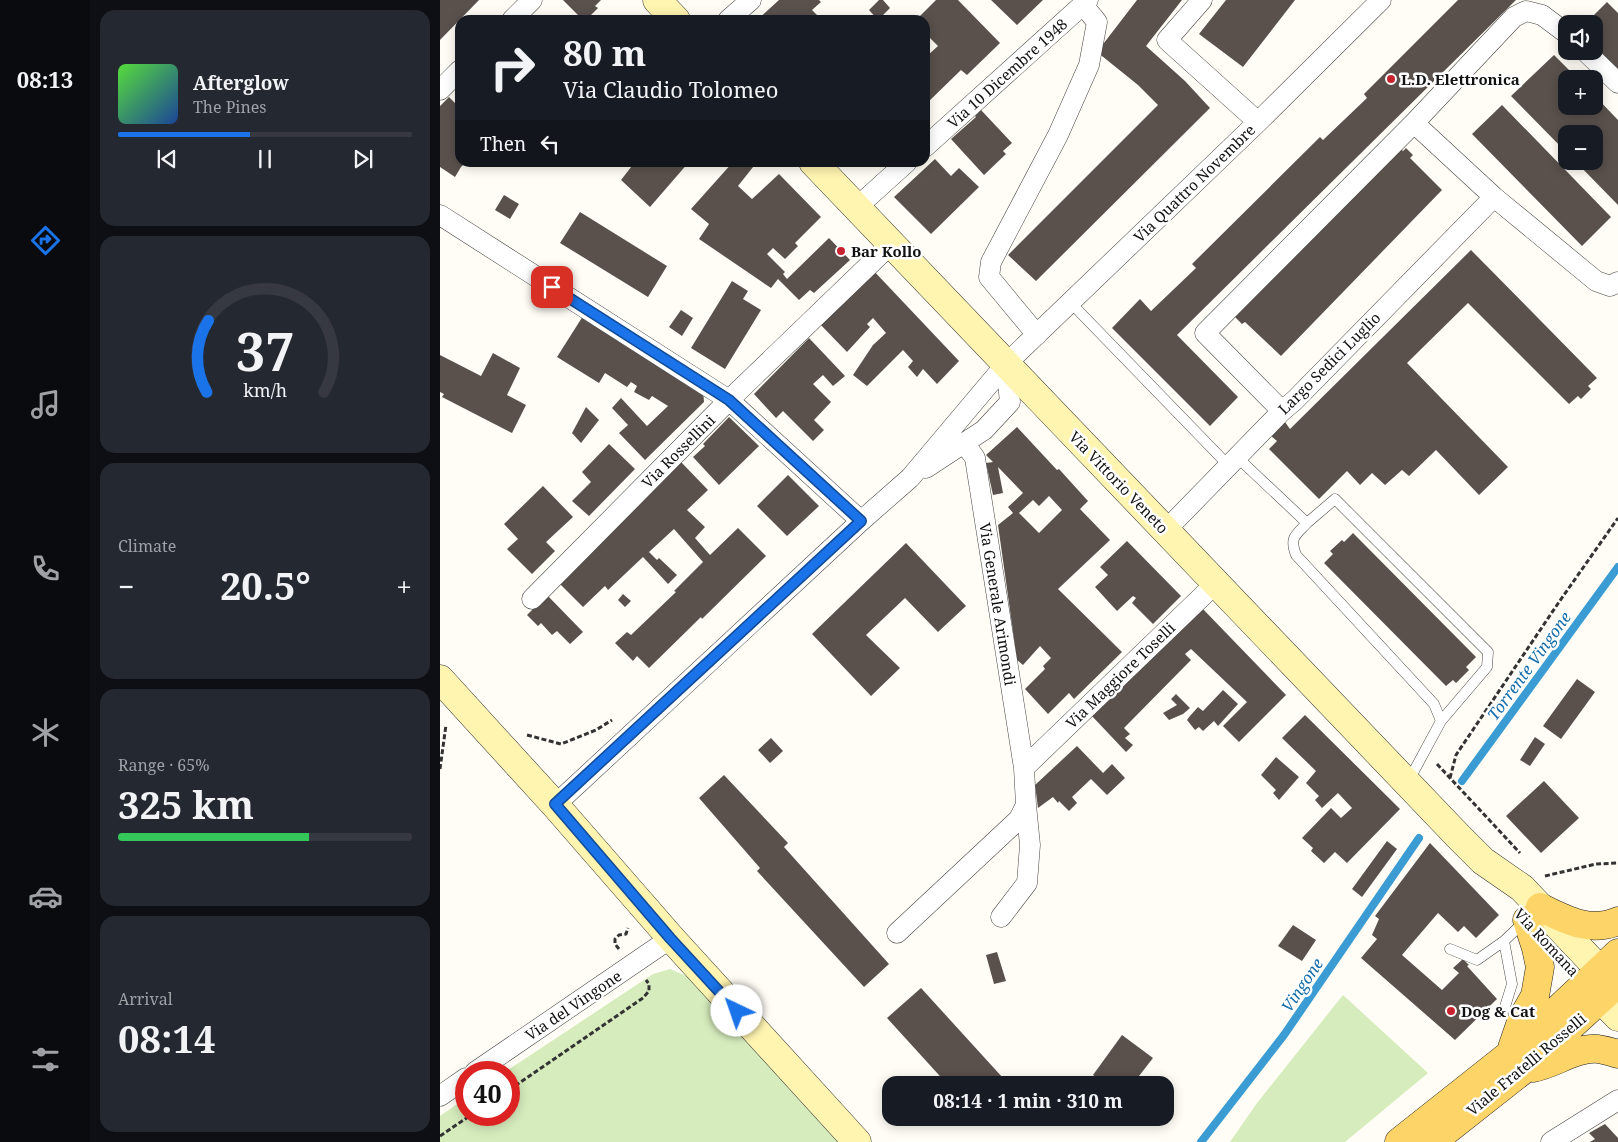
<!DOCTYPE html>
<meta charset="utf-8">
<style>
body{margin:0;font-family:"Noto Serif",serif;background:#242831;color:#f1f3f6;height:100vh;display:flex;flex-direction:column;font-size:19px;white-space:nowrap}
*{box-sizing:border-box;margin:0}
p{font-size:16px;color:#9ea1a6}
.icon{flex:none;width:28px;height:28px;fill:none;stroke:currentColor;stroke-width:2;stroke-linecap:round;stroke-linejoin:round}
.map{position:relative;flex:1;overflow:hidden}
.details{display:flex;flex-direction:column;gap:10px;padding:10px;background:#0d0f14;width:350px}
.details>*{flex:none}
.hud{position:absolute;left:15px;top:15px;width:475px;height:152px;border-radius:15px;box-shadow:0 2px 12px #0003;background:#171b24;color:#f1f3f6;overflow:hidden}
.fabs{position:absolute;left:1118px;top:15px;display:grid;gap:10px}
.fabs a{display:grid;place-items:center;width:45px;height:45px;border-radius:10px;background:#171b24;box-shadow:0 2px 12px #0003;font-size:25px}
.speed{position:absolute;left:15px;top:1061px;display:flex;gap:10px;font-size:25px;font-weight:700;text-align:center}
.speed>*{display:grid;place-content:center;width:65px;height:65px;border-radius:50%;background:#171b24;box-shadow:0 2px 12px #0003;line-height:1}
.speed .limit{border:8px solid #d22;background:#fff;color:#111}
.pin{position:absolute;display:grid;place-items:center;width:42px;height:42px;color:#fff;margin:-21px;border-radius:10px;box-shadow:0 2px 8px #0006}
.me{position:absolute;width:55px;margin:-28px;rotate:318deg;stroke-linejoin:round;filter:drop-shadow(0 0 4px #0008)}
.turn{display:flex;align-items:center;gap:18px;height:105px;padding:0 25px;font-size:22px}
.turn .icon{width:65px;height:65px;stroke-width:2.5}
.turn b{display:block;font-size:35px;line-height:42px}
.then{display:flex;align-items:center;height:48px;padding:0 25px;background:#0003;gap:10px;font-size:19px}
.big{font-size:38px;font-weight:700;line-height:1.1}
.details .tile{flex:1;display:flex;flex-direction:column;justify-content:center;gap:8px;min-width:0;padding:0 18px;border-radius:15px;background:#242831}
.details .dial{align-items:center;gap:0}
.dial svg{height:130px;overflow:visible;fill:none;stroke:#363941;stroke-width:7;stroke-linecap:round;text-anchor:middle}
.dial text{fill:#f1f3f6;stroke:none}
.song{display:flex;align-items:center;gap:15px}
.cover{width:60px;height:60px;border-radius:8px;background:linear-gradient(135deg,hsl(110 70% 55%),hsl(220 70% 35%))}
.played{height:5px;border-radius:2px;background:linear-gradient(90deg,#1a73e8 45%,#363941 45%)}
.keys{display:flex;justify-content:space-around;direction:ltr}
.heat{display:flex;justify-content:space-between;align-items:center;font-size:28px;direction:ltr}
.charge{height:8px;border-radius:4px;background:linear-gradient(90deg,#34c759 65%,#363941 0)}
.trip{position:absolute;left:442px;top:1076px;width:292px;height:50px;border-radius:15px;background:#171b24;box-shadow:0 2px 12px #0003;font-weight:700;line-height:50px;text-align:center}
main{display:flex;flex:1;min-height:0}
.tabs{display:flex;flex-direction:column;width:90px;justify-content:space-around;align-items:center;background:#090b0e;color:#9ea1a6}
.tabs .icon{width:35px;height:35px}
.tabs .active{color:#1a73e8}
.tabs b{font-size:22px;color:#f1f3f6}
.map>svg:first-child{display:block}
.green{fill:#d6ecbc}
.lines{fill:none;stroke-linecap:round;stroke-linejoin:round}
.stream{stroke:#3b9bd3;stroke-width:8}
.building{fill:#5a514d;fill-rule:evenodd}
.lane-casing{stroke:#444;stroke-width:11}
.street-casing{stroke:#444;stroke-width:21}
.secondary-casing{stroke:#333;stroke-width:29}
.primary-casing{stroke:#222;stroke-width:29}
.path{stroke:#333;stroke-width:3;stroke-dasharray:5 2.5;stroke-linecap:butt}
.lane{stroke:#fff;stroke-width:10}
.street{stroke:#fff;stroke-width:20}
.secondary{stroke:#fff4b0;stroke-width:28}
.primary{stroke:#fdd467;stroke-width:28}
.route-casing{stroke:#114b97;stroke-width:12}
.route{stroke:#1a73e8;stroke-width:9}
.poi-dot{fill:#c8222e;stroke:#fff;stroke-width:2}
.labels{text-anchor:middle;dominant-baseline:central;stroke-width:5;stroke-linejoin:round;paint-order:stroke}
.street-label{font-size:15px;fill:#111;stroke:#fff}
.poi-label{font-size:15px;font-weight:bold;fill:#111;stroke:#fff;text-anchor:start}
.water-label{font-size:16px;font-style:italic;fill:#136caa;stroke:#fff}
</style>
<main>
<nav class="tabs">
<b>08:13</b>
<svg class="icon active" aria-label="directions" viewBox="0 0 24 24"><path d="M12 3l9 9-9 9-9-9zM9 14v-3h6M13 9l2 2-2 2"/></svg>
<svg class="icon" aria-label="music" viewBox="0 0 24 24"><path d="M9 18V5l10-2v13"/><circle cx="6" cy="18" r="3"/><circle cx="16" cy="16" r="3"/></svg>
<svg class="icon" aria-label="phone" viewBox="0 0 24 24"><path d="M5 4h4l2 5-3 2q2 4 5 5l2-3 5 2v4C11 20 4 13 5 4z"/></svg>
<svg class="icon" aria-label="climate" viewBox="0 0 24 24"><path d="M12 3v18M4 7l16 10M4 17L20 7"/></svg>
<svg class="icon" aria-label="car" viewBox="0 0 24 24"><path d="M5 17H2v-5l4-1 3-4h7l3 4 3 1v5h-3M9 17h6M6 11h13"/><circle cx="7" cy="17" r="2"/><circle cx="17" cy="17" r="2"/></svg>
<svg class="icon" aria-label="filters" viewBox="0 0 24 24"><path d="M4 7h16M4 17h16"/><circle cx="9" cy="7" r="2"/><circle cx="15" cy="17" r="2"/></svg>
</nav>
<section class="details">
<div class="tile">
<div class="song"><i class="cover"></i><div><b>Afterglow</b><p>The Pines</p></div></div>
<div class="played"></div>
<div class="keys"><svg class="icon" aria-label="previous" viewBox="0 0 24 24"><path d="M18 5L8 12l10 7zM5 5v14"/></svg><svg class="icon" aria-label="pause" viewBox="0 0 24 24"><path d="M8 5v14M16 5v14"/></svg><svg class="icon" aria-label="next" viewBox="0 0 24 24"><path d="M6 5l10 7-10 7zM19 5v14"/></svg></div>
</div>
<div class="tile dial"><svg viewBox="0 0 100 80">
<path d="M14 69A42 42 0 1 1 86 69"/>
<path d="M14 69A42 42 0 0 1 15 25" stroke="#1a73e8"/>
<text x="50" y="56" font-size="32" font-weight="700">37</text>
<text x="50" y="72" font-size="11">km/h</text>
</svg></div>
<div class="tile"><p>Climate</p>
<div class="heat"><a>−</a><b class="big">20.5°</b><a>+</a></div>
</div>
<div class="tile"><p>Range · 65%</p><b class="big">325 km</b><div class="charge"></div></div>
<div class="tile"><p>Arrival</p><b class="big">08:14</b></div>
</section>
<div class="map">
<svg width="1178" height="1142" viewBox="0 0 1178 1142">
<rect width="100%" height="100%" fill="#fffdf5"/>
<path class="green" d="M 230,969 L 249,977 L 399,1142 L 0,1142 L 0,1116 L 26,1098 L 26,1115 L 69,1115 L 69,1072 L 65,1072 L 213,974 Z
M 903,995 L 988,1073 L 905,1142 L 790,1142 L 817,1103 Z"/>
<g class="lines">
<path class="stream" d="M 1022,781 L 1178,567
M 761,1142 L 844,1035 L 979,838"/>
</g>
<path class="building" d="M 0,0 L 39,0 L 0,40 Z
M 123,0 L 161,0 L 155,6 L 158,8 L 149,17 L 152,20 L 133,20 L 138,15 Z
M 339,0 L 379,0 L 381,2 L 372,10 L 382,20 L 317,20 Z
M 439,0 L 443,0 L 450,8 L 438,20 L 429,10 Z
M 496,0 L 518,0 L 560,43 L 527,75 L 521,70 L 485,105 L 485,54 L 487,56 L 498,46 L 485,33 L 485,20 L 476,20 Z
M 551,0 L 603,0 L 577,25 Z
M 697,0 L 742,0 L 706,46 L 745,81 L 770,108 L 596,281 L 568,255 L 718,105 L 698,85 L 657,52 Z
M 786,0 L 855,0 L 803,67 L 759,34 Z
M 1018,0 L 1076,0 L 737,335 L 798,397 L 770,426 L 672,328 L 700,299 L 711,311 L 756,268 L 752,264 L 880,137 L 883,140 L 927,98 L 924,94 Z
M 1167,2 L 1178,13 L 1178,70 L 1154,45 L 1154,24 L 1145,24 Z
M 1114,55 L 1138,79 L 1126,79 L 1126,106 L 1154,106 L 1154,95 L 1178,120 L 1178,205 L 1135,161 L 1154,161 L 1154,134 L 1126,134 L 1126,152 L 1071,96 Z
M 9,97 L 19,107 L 20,106 L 20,132 L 17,135 L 20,138 L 20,162 L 26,162 L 21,167 L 15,177 L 0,167 L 0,106 Z
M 1062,105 L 1171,217 L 1142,246 L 1032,134 Z
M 541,110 L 572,143 L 563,151 L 566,154 L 544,175 L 511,139 L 536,117 L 535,116 Z
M 966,148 L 973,155 L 970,158 L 1002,190 L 841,356 L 805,322 L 802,324 L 795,317 L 961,149 L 963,151 Z
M 495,159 L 511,176 L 519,168 L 539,187 L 491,234 L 454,197 Z
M 195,162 L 197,163 L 249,162 L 210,207 L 181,180 Z
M 293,162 L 317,162 L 298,186 L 312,199 L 339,174 L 381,217 L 355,243 L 358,246 L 345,259 L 333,248 L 327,254 L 345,272 L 343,274 L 347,279 L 389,238 L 410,260 L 374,293 L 370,290 L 359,300 L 338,279 L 331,288 L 259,239 L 269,224 L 251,209 Z
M 64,195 L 79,204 L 70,219 L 55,210 Z
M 140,212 L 227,266 L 208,297 L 120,243 Z
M 1031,250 L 1157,378 L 1148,386 L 1151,389 L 1141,399 L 1138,396 L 1129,404 L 1028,303 L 967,363 L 1068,467 L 1039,495 L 996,450 L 969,476 L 962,470 L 945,485 L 932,473 L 920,485 L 907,471 L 879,499 L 829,449 L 837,441 L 831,436 L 845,422 L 850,429 Z
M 431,268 L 519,361 L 497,384 L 483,369 L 477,377 L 468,367 L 473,361 L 463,350 L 427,386 L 413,375 L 433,345 L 446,333 L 433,318 L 427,324 L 430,327 L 407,352 L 378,322 Z
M 292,281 L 308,291 L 303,299 L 321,310 L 285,369 L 251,348 Z
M 241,310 L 253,318 L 242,336 L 229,327 Z
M 143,316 L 263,389 L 264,402 L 205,460 L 179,433 L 188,425 L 172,408 L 181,398 L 207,426 L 228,406 L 212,396 L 209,400 L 194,392 L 197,386 L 191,382 L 187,387 L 165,373 L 159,383 L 117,357 Z
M 369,338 L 405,376 L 393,386 L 383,375 L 373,384 L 391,402 L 374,420 L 384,430 L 373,441 L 343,411 L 336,418 L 314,394 Z
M 53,353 L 80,368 L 67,395 L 86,405 L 72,433 L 2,397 L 4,394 L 0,392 L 0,355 L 41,376 Z
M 146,407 L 159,420 L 141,443 L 132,433 Z
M 289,417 L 319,446 L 279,485 L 253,457 L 265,446 L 263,444 Z
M 577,427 L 617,470 L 619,469 L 648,501 L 640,509 L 670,540 L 618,589 L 682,652 L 634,699 L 629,693 L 608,714 L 585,689 L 605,669 L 603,666 L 611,658 L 600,646 L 583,665 L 577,660 L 558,525 L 573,513 L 568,507 L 583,493 L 558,467 L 563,493 L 553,495 L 546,463 L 553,462 L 546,455 ZM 609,496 L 622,510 L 599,533 L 579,513 L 593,500 L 599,506 Z
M 169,444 L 195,469 L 149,516 L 132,501 L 151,482 L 142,472 Z
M 241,462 L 268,490 L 247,510 L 265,527 L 255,538 L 270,555 L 298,528 L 326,556 L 262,619 L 261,617 L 209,668 L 197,656 L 193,661 L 175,643 L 187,632 L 191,635 L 236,592 L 234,591 L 263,562 L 234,529 L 209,552 L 217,560 L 219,558 L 237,575 L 228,584 L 203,557 L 168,590 L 165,586 L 143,607 L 119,583 Z
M 348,475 L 379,506 L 347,536 L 317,506 Z
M 103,486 L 133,517 L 106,542 L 115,551 L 92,574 L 67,549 L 78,539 L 64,524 Z
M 913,533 L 1036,657 L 1026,667 L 1029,670 L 1016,683 L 1013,680 L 1006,686 L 884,563 L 893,554 L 890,551 L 902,540 L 904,542 Z
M 687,541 L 741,596 L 713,624 L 692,603 L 696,598 L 693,596 L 677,611 L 655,587 L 668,575 L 660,567 Z
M 466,543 L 526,606 L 498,632 L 465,598 L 426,635 L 460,668 L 431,696 L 372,634 Z
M 183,594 L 191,601 L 185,607 L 178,600 Z
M 107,595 L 143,632 L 130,644 L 117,631 L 112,635 L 101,623 L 98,626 L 87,615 Z
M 761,607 L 846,695 L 799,742 L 783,726 L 807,702 L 751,649 L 745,654 L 751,660 L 684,728 L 690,734 L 685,738 L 693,745 L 686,752 L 651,715 Z
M 1137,679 L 1155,692 L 1121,739 L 1103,726 Z
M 783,690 L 798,704 L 778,726 L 774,721 L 763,731 L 759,727 L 755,730 L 747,720 L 750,716 L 758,707 L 763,711 Z
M 736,694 L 750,708 L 743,714 L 729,720 L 723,713 L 737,705 L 731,699 Z
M 865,715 L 960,809 L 907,863 L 895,852 L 884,863 L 871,851 L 873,848 L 862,838 L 891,808 L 901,818 L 912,808 L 898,793 L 882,808 L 875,800 L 879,796 L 866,783 L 876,771 L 842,738 Z
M 1095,737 L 1105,744 L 1090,766 L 1080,760 Z
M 331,738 L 343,751 L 330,763 L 318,750 Z
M 637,746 L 663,773 L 672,764 L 685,778 L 667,795 L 651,779 L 632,797 L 637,803 L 629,811 L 619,801 L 618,803 L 613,797 L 598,808 L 595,785 Z
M 836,757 L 859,777 L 839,800 L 833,793 L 836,790 L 821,775 Z
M 284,775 L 348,843 L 344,847 L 449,964 L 424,987 L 317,871 L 320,868 L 259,798 Z
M 1104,781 L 1139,818 L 1101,853 L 1066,816 Z
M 947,841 L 957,849 L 922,897 L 912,889 Z
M 990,843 L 1059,915 L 1036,938 L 1024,926 L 1018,932 L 998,913 L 962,955 L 1002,990 L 1019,973 L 1013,968 L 1023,959 L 1029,965 L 1027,966 L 1057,999 L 1015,1040 L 921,958 L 937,939 L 932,935 L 939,919 L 935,916 Z
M 853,925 L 876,940 L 862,961 L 838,946 Z
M 557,952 L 566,981 L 554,984 L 546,955 Z
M 481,988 L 563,1078 L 555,1085 L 508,1085 L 447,1018 Z
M 682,1035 L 713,1058 L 692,1085 L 666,1085 L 653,1075 Z
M 1165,1124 L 1178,1138 L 1178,1142 L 1150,1142 L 1155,1139 L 1149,1133 Z"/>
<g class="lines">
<g class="lane-casing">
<path id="lane" d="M 630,302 L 789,466
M 798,458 L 867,523 C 856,535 849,537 856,555 L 994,704 L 1001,721 L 968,782
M 867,523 L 895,499 L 1048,652 L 1047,667 L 1001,721
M 1064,941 L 1072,984 L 1064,1010
M 1010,949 L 1037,960 L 1064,941 L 1086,920"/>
</g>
<g class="street-casing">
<path id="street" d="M 762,0 L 727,40 L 818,122
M 72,20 L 92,0
M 288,20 L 311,0
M 1145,51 L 1178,83
M 0,90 L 20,70
M 974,123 L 1074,17 L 1086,11 L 1102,15 L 1126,33
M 485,147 L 648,0
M 416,208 L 467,162
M 0,215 L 289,400 L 421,521
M 597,335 L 549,277 L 551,262 L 618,135 L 649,65 L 657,22 L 643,5
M 842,411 L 765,333 L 974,123 L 1054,197 L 1156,281 L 1170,286 L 1178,282
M 486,468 L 544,430 L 570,402 L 566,364
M 726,530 L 842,411 L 855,400 L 1054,197
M 92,599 L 289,400 L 451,244
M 584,768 L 776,583
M 115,805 L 421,521 L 470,478 L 566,364 L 818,122 L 941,0
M 561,917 L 587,883 L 590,845 L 586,805
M 457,933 L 579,819 L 586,805 L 584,768 L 535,458 L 525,444
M 35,1072 L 231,938
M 0,1096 L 26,1078
M 1111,1142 L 1178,1100"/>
</g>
<g class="secondary-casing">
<path id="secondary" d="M 217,0 L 236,20
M 373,162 L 1018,836 L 1043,861 L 1082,888 L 1175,986
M 0,679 L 115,805 L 231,938 L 417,1142
M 1145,983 L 1178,1017"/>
</g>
<g class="primary-casing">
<path id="primary" d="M 1100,907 C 1126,920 1150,933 1178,921
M 1072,1048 L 1082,1019 L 1095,996 L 1100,967 L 1096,948 L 1087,920
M 1093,1068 C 1114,1064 1137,1047 1158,1049 C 1165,1050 1172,1052 1178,1054
M 959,1142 L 1070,1054 L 1178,953
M 992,1142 L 1082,1071 L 1178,983"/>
</g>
<path class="path" d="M 87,735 L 121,744 L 156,730 L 172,720
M 997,764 L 1080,853
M 0,769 L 6,725
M 1010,778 L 1016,755 L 1119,602 L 1178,518
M 1105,876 L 1156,864 L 1178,863
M 179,949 L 175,944 L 175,939 L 179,935 L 186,934 L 188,928
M 69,1090 L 203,998 L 209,991 L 209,984 L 206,980
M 0,1136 L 31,1115"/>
<use href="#lane" class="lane"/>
<use href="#street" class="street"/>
<use href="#secondary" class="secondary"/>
<use href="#primary" class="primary"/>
</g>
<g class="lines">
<g class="route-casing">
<path id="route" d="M 112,287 L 289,400 L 421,521 L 115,804 L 230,938 L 297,1011"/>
</g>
<use href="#route" class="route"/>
</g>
<g class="poi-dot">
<circle cx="951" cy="79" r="5"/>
<circle cx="401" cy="251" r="5"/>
<circle cx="1011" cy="1011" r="5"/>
</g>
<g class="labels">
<g class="street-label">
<text transform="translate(567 73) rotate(-42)">Via 10 Dicembre 1948</text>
<text transform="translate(754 183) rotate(-44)">Via Quattro Novembre</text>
<text transform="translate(889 363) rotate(-45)">Largo Sedici Luglio</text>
<text transform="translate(238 451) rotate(-45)">Via Rossellini</text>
<text transform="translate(679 482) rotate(46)">Via Vittorio Veneto</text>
<text transform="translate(558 604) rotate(81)">Via Generale Arimondi</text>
<text transform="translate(680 675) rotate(-44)">Via Maggiore Toselli</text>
<text transform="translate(1107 942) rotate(47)">Via Romana</text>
<text transform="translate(133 1005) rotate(-34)">Via del Vingone</text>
<text transform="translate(1086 1064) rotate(-40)">Viale Fratelli Rosselli</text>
</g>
<g class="poi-label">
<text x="961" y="79">L.D. Elettronica</text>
<text x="411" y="251">Bar Kollo</text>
<text x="1021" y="1011">Dog &amp; Cat</text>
</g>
<g class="water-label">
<text transform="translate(1089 666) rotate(-54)">Torrente Vingone</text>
<text transform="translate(862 985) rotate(-56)">Vingone</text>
</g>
</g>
</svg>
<div class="fabs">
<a><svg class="icon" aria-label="sound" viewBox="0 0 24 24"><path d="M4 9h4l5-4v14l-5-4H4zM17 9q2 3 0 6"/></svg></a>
<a>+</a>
<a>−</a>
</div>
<div class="speed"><div class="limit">40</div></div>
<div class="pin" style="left:112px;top:287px;background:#d93025"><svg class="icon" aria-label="arrive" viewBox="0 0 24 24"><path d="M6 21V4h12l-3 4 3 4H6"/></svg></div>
<svg class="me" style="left:297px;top:1011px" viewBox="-20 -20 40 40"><circle r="19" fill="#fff"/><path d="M0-13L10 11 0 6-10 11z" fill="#1a73e8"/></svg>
<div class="trip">08:14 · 1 min · 310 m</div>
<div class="hud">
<div class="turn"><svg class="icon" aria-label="right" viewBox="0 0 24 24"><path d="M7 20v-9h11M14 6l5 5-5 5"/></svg><div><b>80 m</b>Via Claudio Tolomeo</div></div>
<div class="then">Then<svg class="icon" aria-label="left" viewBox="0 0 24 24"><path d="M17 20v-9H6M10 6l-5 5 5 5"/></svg></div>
</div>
</div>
</main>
